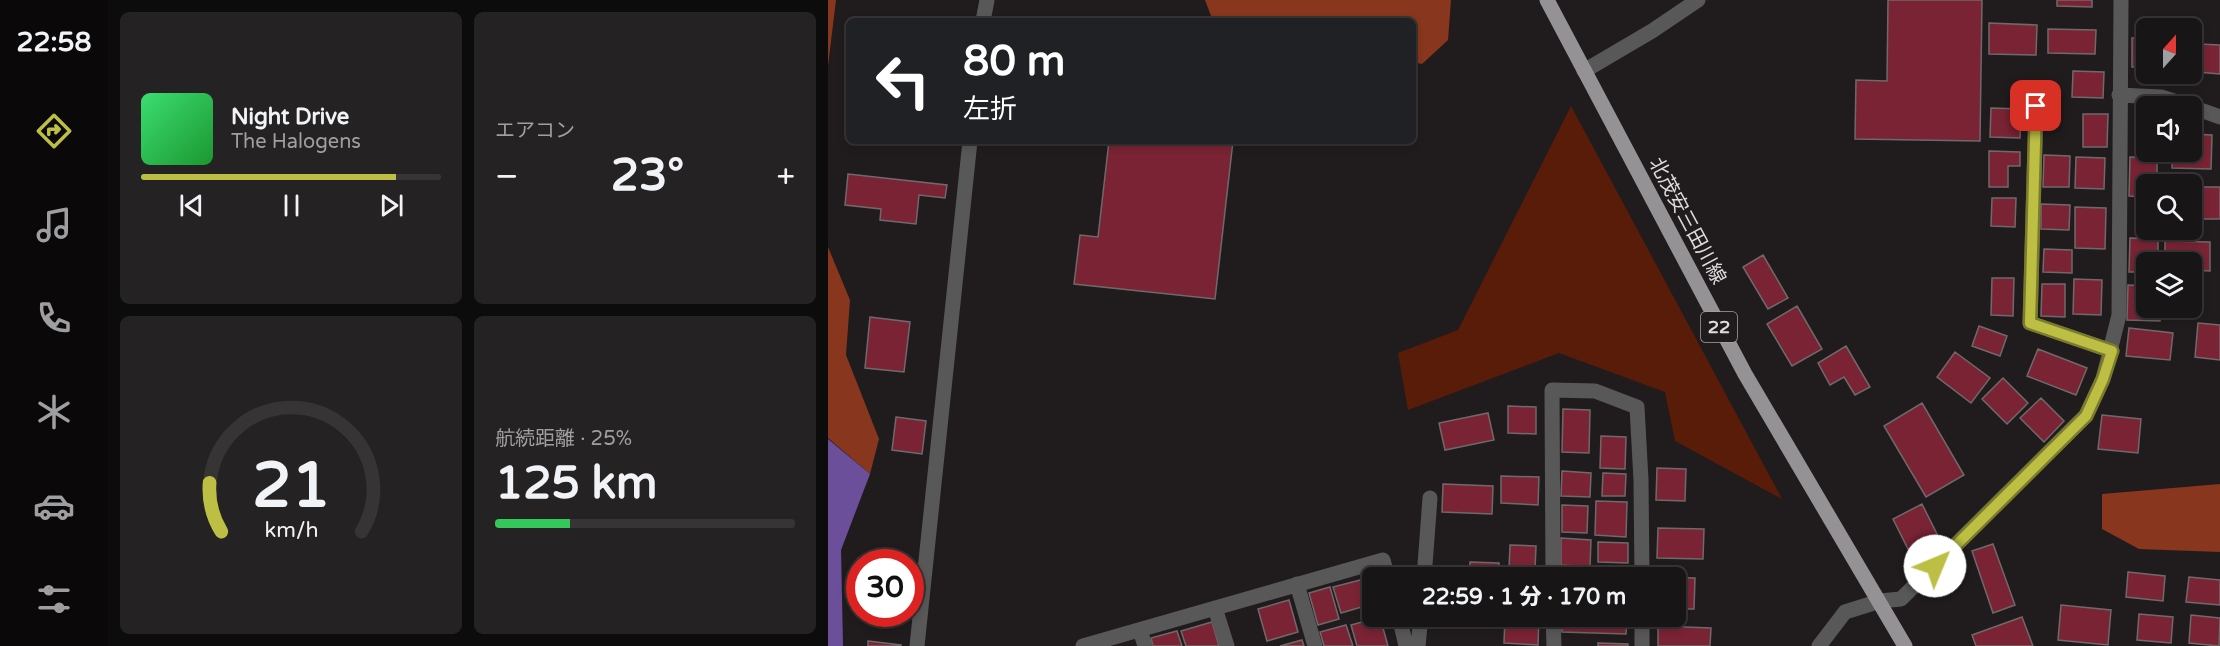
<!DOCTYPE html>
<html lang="ja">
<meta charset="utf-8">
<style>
body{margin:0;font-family:"Varela Round","Noto Sans JP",sans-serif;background:#252223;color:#f1f3f6;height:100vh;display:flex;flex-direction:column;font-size:22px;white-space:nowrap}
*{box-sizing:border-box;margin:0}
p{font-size:20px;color:#9f9fa1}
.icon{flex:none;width:33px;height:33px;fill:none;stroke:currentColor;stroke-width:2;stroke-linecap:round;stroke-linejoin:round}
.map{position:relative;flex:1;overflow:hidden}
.sheet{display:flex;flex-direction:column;gap:12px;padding:12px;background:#0d0c0c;width:720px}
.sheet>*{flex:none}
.banner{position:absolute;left:18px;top:18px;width:570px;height:126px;border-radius:9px;box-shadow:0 3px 9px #0003,0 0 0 2px #363435;background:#202124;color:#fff;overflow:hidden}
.needle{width:39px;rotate:21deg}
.controls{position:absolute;left:1308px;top:18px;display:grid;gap:12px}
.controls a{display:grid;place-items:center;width:66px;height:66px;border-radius:9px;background:#181516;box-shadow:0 3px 9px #0003,0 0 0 2px #363435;font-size:30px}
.speed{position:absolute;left:18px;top:549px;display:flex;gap:12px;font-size:30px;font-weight:700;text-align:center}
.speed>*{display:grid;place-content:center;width:78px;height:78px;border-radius:50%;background:#181516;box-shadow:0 3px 9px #0003,0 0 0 2px #363435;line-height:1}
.speed .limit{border:9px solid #d22;background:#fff;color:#111}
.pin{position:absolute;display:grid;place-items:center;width:51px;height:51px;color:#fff;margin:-26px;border-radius:12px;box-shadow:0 3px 9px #0006}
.me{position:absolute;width:66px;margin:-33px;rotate:45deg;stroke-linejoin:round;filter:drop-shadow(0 0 4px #0008)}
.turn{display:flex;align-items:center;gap:21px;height:126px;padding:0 18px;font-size:27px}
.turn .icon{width:78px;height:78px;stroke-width:2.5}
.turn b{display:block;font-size:42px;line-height:51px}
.big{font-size:45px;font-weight:800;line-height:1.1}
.sheet .widget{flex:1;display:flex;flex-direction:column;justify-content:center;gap:9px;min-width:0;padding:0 21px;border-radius:9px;background:#252223}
.sheet .dial{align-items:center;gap:0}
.dial svg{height:156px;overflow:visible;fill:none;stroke:#363435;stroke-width:7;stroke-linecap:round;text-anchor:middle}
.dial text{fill:#f1f3f6;stroke:none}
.song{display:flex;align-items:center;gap:18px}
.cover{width:72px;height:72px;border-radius:9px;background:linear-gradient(135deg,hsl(140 70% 55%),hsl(130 70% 35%))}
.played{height:6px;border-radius:3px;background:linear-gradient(90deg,#bcbf43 85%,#363435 85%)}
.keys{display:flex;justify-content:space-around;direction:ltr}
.heat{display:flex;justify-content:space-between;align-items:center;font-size:33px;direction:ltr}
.charge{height:9px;border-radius:4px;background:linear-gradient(90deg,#34c759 25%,#363435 0)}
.sheet .tiles{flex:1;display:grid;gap:12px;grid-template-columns:repeat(2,1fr)}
.trip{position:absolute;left:534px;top:567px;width:324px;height:60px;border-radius:9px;background:#181516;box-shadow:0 3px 9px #0003,0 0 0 2px #363435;font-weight:800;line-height:60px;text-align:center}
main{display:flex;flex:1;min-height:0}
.dock{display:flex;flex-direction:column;width:108px;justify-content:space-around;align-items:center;background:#0a0809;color:#9f9fa1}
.dock .icon{width:42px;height:42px}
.dock .on{color:#bcbf43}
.dock b{font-size:27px;color:#f1f3f6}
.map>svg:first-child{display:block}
.green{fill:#591c08}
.forest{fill:#88361d}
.water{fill:#6c4f9a}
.building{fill:#792334;stroke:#6f696a;stroke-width:1.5}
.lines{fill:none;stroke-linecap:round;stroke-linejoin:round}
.minor{stroke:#595859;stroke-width:15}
.tertiary{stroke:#595859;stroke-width:15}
.primary{stroke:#959296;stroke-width:15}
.route-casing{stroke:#7a7c2c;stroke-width:15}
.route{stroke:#bcbf43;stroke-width:10}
.labels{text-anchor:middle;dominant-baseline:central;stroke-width:6;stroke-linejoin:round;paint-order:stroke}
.shield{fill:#201c1e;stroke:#a5a2a3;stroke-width:1.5}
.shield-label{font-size:18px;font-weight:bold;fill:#dedbdc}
.street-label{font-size:20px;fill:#dedbdc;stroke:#201c1e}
</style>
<main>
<nav class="dock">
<b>22:58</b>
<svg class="icon on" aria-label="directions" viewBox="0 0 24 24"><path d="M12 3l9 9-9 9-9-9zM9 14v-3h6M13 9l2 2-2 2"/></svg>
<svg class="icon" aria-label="music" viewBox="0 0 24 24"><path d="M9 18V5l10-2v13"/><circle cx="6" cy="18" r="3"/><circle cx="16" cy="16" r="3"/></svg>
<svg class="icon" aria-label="phone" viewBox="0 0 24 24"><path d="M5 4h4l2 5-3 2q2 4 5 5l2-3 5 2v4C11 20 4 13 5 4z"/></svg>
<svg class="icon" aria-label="climate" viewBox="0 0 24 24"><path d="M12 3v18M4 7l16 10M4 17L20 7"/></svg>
<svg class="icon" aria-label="car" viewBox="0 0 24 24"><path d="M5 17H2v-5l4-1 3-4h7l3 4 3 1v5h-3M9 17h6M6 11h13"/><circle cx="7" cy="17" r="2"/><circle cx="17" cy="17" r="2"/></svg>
<svg class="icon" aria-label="filters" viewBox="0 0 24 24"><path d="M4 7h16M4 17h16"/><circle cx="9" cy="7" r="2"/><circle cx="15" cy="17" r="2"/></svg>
</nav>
<section class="sheet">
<div class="tiles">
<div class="widget">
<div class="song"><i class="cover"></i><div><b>Night Drive</b><p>The Halogens</p></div></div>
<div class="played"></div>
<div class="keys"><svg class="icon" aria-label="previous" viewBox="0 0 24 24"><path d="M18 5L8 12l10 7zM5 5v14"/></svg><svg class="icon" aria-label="pause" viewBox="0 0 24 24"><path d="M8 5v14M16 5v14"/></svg><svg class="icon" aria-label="next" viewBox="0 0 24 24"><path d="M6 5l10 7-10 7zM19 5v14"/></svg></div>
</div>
<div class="widget"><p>エアコン</p>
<div class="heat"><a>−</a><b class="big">23°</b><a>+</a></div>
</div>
<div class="widget dial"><svg viewBox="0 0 100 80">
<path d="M14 69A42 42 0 1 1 86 69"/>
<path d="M14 69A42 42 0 0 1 8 44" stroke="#bcbf43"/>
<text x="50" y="56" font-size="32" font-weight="700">21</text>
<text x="50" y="72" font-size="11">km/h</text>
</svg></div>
<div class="widget"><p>航続距離 · 25%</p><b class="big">125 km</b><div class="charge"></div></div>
</div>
</section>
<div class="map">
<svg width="1392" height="646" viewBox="0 0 1392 646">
<rect width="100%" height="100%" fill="#201c1e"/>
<path class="green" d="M 743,106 L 954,499 L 847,441 L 837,392 L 731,353 L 580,410 L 570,353 L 630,330 Z"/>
<path class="forest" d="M 0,0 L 8,0 L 0,66 Z
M 377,0 L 623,0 L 620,40 L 594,64 L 585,62 L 585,21 L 385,21 Z
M 0,247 L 22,300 L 18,355 L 51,439 L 42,474 L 0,438 Z
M 1392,484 L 1392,552 L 1311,549 L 1274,529 L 1274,494 Z"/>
<path class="water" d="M 0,439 L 42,474 L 13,550 L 15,646 L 0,646 Z"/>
<path class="building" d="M 1060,0 L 1154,0 L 1152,141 L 1027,139 L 1028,80 L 1059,81 Z
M 1229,0 L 1264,0 L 1264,7 L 1229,6 Z
M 1161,23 L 1209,25 L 1208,55 L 1161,54 Z
M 1220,29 L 1268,30 L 1267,54 L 1220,53 Z
M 1304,38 L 1318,38 L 1318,67 L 1304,67 Z
M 1371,44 L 1392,45 L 1392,74 L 1369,72 Z
M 1245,71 L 1276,72 L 1275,98 L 1244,97 Z
M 1163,108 L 1193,109 L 1192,138 L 1162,137 Z
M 1255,114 L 1280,114 L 1279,147 L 1255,147 Z
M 1364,134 L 1384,135 L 1383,169 L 1344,168 L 1344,152 L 1364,152 Z
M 281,141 L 405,141 L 387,299 L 246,284 L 252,235 L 270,237 Z
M 1161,151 L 1192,152 L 1192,166 L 1180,166 L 1180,187 L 1161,187 Z
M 1216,155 L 1242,156 L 1241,187 L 1215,187 Z
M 1248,157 L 1277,158 L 1276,189 L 1247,188 Z
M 1302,157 L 1329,158 L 1329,184 L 1318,184 L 1318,197 L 1301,196 Z
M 20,174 L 119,185 L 117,198 L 91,195 L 88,224 L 52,220 L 53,209 L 17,205 Z
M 1364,187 L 1392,187 L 1392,219 L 1364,219 Z
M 1164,198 L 1188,198 L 1187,227 L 1163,226 Z
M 1213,204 L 1242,205 L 1241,230 L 1213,229 Z
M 1247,207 L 1278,208 L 1277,249 L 1247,248 Z
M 1302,238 L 1330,239 L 1330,262 L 1318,262 L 1318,272 L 1301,272 Z
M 1337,241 L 1382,242 L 1382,271 L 1364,270 L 1364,262 L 1337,262 Z
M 1216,249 L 1244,250 L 1244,273 L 1215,272 Z
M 935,255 L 960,298 L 940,309 L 915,267 Z
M 1164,278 L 1186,278 L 1185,316 L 1163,315 Z
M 1246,279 L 1274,280 L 1273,315 L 1245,314 Z
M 1214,284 L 1237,284 L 1237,317 L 1213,316 Z
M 1300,285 L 1318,286 L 1318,308 L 1332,308 L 1332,321 L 1299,320 Z
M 969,306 L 994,349 L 964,366 L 939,324 Z
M 42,317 L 82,322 L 76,372 L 37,368 Z
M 1370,323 L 1392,325 L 1392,360 L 1367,357 Z
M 1151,326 L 1179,336 L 1172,356 L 1144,346 Z
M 1301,328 L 1345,333 L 1342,360 L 1298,356 Z
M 1018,346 L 1042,387 L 1027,395 L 1016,377 L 1002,385 L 990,363 Z
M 1210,349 L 1259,368 L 1248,395 L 1199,376 Z
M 1127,352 L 1162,378 L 1143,403 L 1109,377 Z
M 1175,378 L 1200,403 L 1179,424 L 1154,399 Z
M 1213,398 L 1236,421 L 1216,442 L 1192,418 Z
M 1094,403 L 1136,475 L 1098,497 L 1056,426 Z
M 680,406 L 708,407 L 708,434 L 680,433 Z
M 735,409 L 762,410 L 761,453 L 734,452 Z
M 660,413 L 666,440 L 617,450 L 611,423 Z
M 1274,415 L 1313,419 L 1310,453 L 1270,449 Z
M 68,417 L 98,421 L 94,454 L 64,450 Z
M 773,436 L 798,437 L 797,469 L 772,468 Z
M 829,468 L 858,469 L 857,501 L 828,500 Z
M 734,471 L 763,473 L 762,497 L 733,496 Z
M 775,473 L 798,474 L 797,496 L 774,496 Z
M 673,476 L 711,477 L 710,505 L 673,503 Z
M 615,484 L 665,486 L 664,514 L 614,512 Z
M 768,501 L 799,502 L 798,537 L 767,535 Z
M 1094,504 L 1115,546 L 1086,561 L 1065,519 Z
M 734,505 L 760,506 L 759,533 L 734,532 Z
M 830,528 L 876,529 L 875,559 L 829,558 Z
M 733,538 L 763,540 L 762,567 L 733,565 Z
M 770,542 L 800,543 L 800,563 L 770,562 Z
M 1165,544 L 1187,605 L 1165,613 L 1144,551 Z
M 682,545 L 708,546 L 707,570 L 681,569 Z
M 30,558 L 71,562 L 32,562 L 32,590 L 26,590 Z
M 642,562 L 671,563 L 670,578 L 641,578 Z
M 1300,572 L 1337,576 L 1335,601 L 1298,597 Z
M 773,573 L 801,574 L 801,578 L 772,578 Z
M 831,577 L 867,578 L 866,609 L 848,609 L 848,578 Z
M 1361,577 L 1392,580 L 1392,605 L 1358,602 Z
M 540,578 L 544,604 L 513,613 L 505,587 Z
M 502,587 L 511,619 L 490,625 L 481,593 Z
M 461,600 L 470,632 L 439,641 L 430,609 Z
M 1233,605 L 1283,610 L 1280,645 L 1230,640 Z
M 45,614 L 70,614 L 70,619 L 45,616 Z
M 1311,614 L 1345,617 L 1343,643 L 1309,640 Z
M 1363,615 L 1392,618 L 1391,646 L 1361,643 Z
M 677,616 L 711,616 L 710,645 L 676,643 Z
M 734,616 L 799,616 L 798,634 L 734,632 Z
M 552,617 L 560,646 L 529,646 L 523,625 Z
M 1194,617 L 1205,646 L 1148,646 L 1144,635 Z
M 384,622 L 391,646 L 358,646 L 353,631 Z
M 518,625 L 525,646 L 496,646 L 492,632 Z
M 830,626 L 883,628 L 882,646 L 830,646 Z
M 349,631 L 354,646 L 325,646 L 323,638 Z
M 474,640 L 476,646 L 452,646 Z
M 40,641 L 73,645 L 73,646 L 40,646 Z
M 770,643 L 800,644 L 800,646 L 770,646 Z"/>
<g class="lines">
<path class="minor" d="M 155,21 L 159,0
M 1291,95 L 1333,97 L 1361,106
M 1208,106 L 1202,323 L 1284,351
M 1364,107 L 1392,117
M 596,578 L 602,498
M 725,578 L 724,390 L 767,391 L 809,407 L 813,480 L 814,578
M 469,584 L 487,646
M 387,608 L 399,646
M 571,616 L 578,646
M 725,616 L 726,646
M 814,616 L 814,646
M 312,630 L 317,646
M 89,646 L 142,141
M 255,646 L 555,560 L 560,578
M 590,646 L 593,616
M 991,646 L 1017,612 L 1052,601 L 1073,599 L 1258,415 L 1275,379 L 1291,315 L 1293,0"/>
<path class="tertiary" d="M 756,71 L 824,31 L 870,0"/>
<path class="primary" d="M 719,0 L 917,374 L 1077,646"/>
</g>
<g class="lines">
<g class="route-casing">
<path id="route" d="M 1107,566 L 1258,416 L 1275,379 L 1284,351 L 1202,323 L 1208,106"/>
</g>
<use href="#route" class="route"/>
</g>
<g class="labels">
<rect class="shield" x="873" y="312" width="36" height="30" rx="4.5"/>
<g class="shield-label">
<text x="891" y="327">22</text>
</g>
<g class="street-label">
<text transform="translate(859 221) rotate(62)">北茂安三田川線</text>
</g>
</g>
</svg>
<div class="controls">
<a><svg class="needle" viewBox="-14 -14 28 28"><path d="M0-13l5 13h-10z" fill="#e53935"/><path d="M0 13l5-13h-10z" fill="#9f9fa1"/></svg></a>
<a><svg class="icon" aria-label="sound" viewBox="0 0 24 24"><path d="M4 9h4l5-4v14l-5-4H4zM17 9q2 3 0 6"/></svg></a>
<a><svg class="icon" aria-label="search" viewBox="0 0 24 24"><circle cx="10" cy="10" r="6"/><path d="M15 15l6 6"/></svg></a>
<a><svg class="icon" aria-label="layers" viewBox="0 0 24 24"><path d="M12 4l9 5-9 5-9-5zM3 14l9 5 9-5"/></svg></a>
</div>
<div class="speed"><div class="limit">30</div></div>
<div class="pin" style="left:1208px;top:106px;background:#d93025"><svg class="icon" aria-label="arrive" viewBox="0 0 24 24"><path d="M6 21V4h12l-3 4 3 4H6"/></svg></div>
<svg class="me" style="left:1107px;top:566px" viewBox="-20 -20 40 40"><circle r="19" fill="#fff"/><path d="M0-13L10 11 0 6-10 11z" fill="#bcbf43"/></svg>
<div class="trip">22:59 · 1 分 · 170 m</div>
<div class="banner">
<div class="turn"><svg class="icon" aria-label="left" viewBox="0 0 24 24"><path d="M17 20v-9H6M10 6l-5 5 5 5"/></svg><div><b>80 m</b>左折</div></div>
</div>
</div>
</main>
